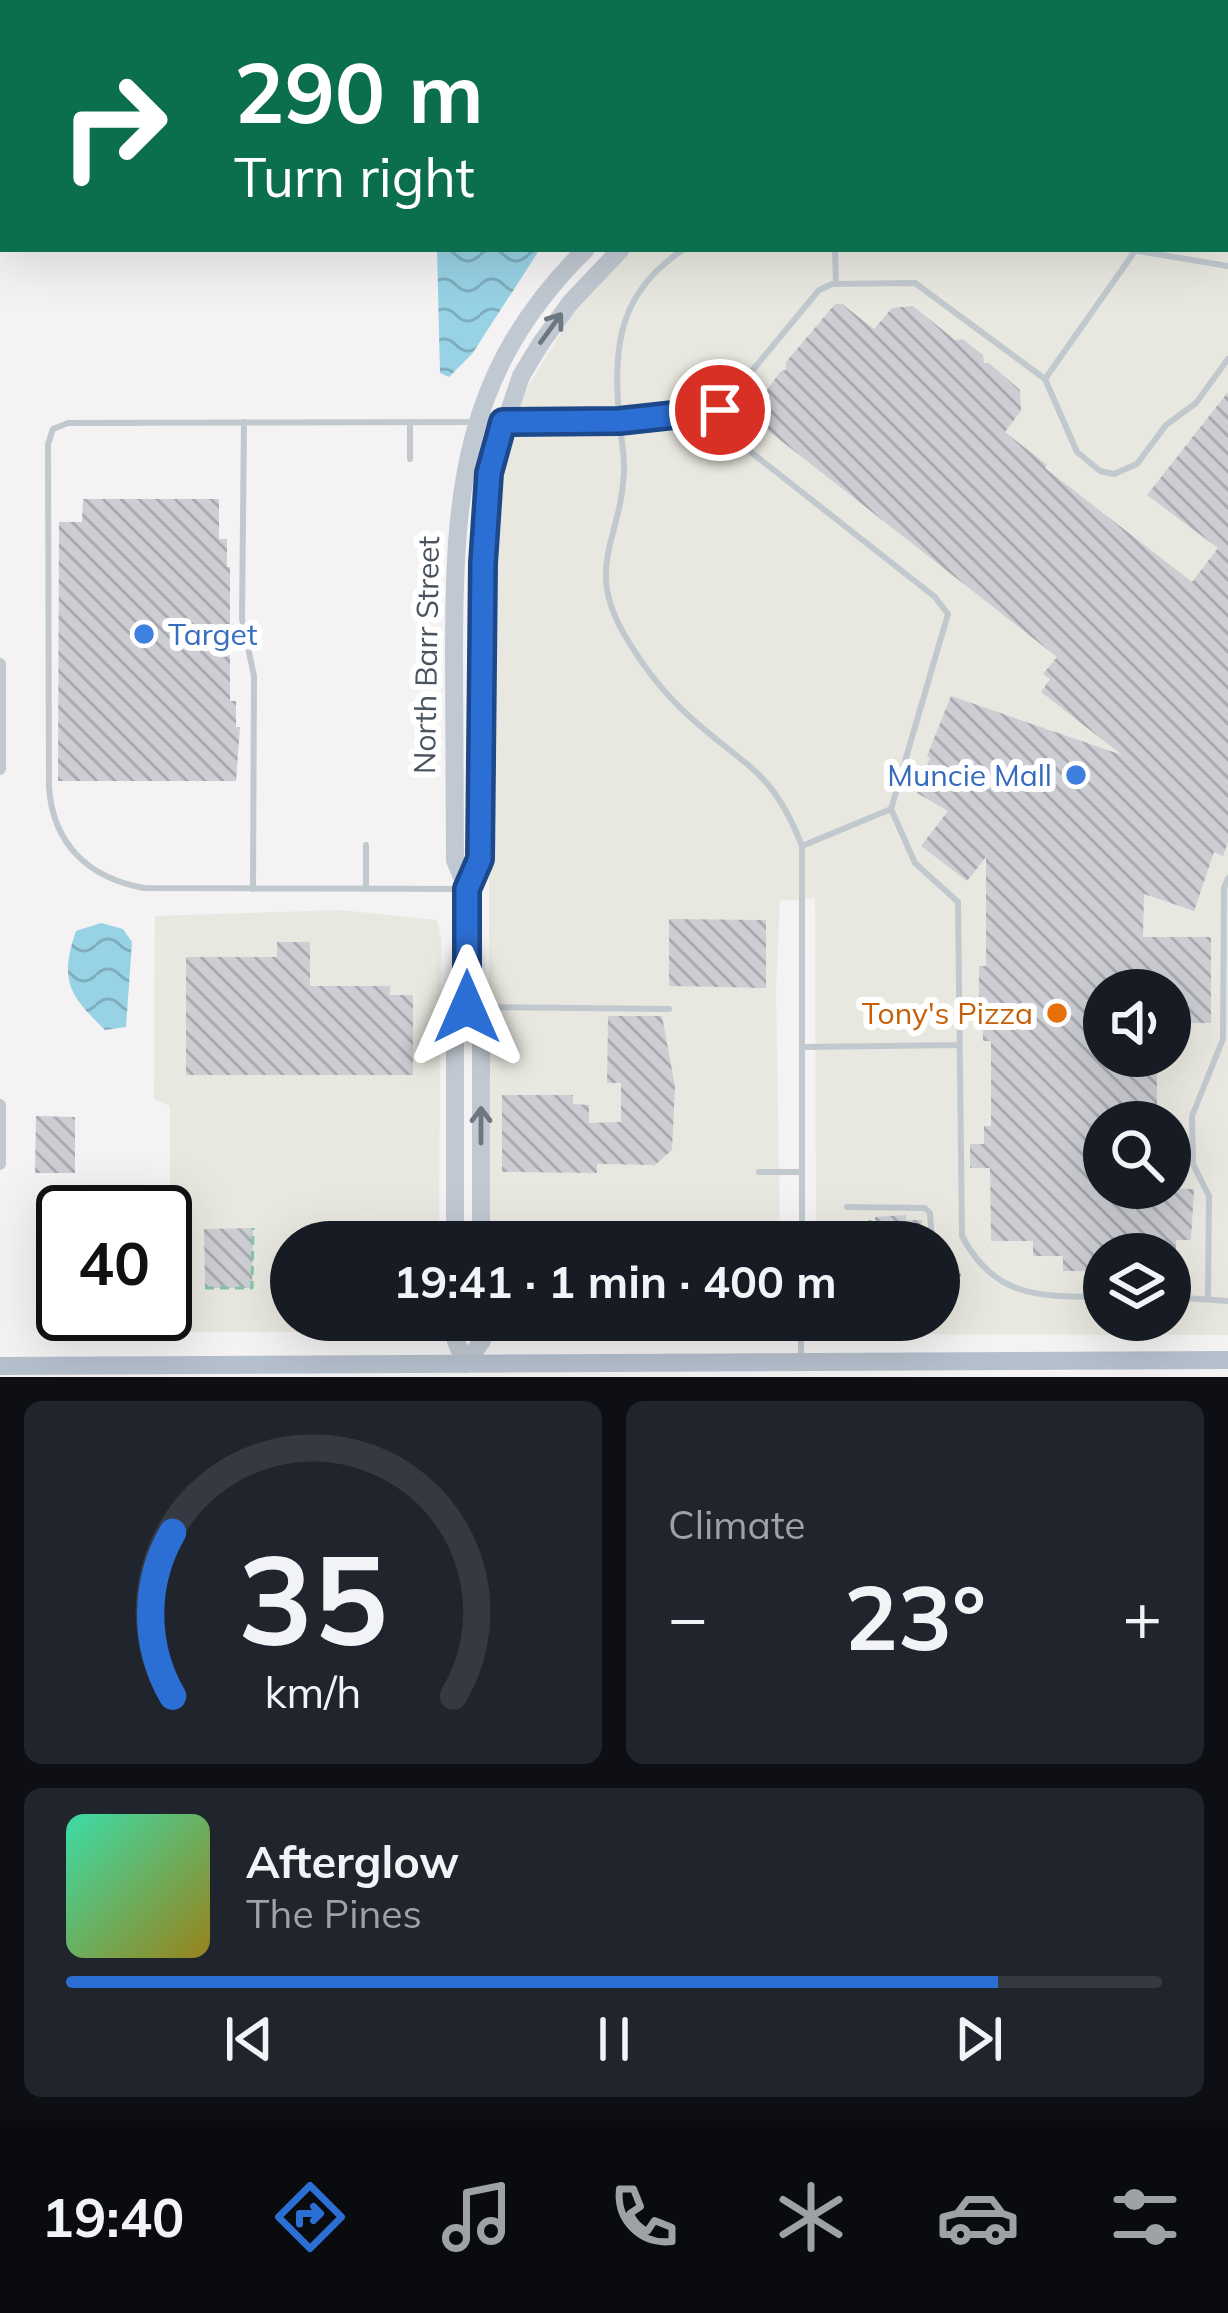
<!DOCTYPE html>
<meta charset="utf-8">
<style>
body{margin:0;font-family:Mulish,sans-serif;background:#20242c;color:#f1f3f6;height:100vh;display:flex;flex-direction:column;font-size:45px;white-space:nowrap}
*{box-sizing:border-box;margin:0}
p{font-size:39px;color:#9ea1a6}
.icon{flex:none;width:66px;height:66px;fill:none;stroke:currentColor;stroke-width:2;stroke-linecap:round;stroke-linejoin:round}
.map{position:relative;height:1377px;overflow:hidden}
.side{display:flex;flex-direction:column;gap:24px;padding:24px;background:#0d0f14;flex:1}
.side>*{flex:none}
.guide{position:absolute;left:0px;top:0px;width:1230px;height:252px;box-shadow:0 12px 48px #0002;background:#0b6e4f;color:#fff;overflow:hidden}
.fabs{position:absolute;left:1083px;top:969px;display:grid;gap:24px}
.fabs a{display:grid;place-items:center;width:108px;height:108px;border-radius:50%;background:#171b24;box-shadow:0 12px 48px #0002;font-size:60px}
.speed{position:absolute;left:36px;top:1185px;display:flex;gap:24px;font-size:60px;font-weight:700;text-align:center}
.speed>*{display:grid;place-content:center;width:156px;height:156px;border-radius:50%;background:#171b24;box-shadow:0 12px 48px #0002;line-height:1}
.speed .limit{border:6px solid #111;border-radius:18px;background:#fff;color:#111}
.pin{position:absolute;display:grid;place-items:center;width:102px;height:102px;color:#fff;margin:-51px;border:6px solid #fff;border-radius:50%;box-shadow:0 3px 12px #0007}
.me{position:absolute;width:132px;margin:-66px;rotate:0deg;stroke-linejoin:round;filter:drop-shadow(0 0 9px #0008)}
.turn{display:flex;align-items:center;gap:42px;height:252px;padding:0 36px;font-size:54px}
.turn .icon{width:156px;height:156px;stroke-width:2.5}
.turn b{display:block;font-size:84px;line-height:102px}
.big{font-size:90px;font-weight:700;line-height:1.1}
.side .card{flex:1;display:flex;flex-direction:column;justify-content:center;gap:18px;min-width:0;padding:0 42px;border-radius:18px;background:#20242c}
.side .dial{align-items:center;gap:0}
.dial svg{height:312px;overflow:visible;fill:none;stroke:#363941;stroke-width:7;stroke-linecap:round;text-anchor:middle}
.dial text{fill:#f1f3f6;stroke:none}
.song{display:flex;align-items:center;gap:36px}
.cover{width:144px;height:144px;border-radius:18px;background:linear-gradient(135deg,hsl(160 70% 55%),hsl(50 70% 35%))}
.played{height:12px;border-radius:6px;background:linear-gradient(90deg,#2c6fd4 85%,#363941 85%)}
.keys{display:flex;justify-content:space-around;direction:ltr}
.heat{display:flex;justify-content:space-between;align-items:center;font-size:66px;direction:ltr}
.side .tiles{flex:1;display:grid;gap:24px;grid-template-columns:1fr 1fr}
.card:last-child{grid-column:span 2}
.trip{position:absolute;left:270px;top:1221px;width:690px;height:120px;border-radius:60px;background:#171b24;box-shadow:0 12px 48px #0002;font-weight:700;line-height:120px;text-align:center}
.menu{display:flex;height:192px;justify-content:space-around;align-items:center;background:#090b0e;color:#9ea1a6}
.menu .icon{width:84px;height:84px}
.menu .current{color:#2c6fd4}
.menu b{font-size:54px;color:#f1f3f6}
.map>svg:first-child{display:block}
.commercial{fill:#e9e8e0;fill-rule:evenodd}
.water{fill:url(#water-waves)}
.building{fill:url(#building-back-hatch)}
.lines{fill:none;stroke-linecap:round;stroke-linejoin:round}
.path{stroke:#81c7a7;stroke-width:3;stroke-dasharray:9 6;stroke-linecap:butt}
.lane{stroke:#c1c9cf;stroke-width:6}
.street{stroke:#c1c9cf;stroke-width:12}
.secondary{stroke:#c0c8d1;stroke-width:18}
.primary{stroke:#b5c0cd;stroke-width:18}
.oneway{stroke:#6e7780}
.route-casing{stroke:#1d488a;stroke-width:30}
.route{stroke:#2c6fd4;stroke-width:21}
.shop-dot{fill:#3f7fe0;stroke:#fff;stroke-width:4.5}
.food-dot{fill:#e8710a;stroke:#fff;stroke-width:4.5}
.labels{text-anchor:middle;dominant-baseline:central;stroke-width:12;stroke-linejoin:round;paint-order:stroke}
.shop-label{font-size:30px;fill:#366cbe;stroke:#fff;text-anchor:start}
.street-label{font-size:30px;fill:#4b545e;stroke:#fff}
.food-label{font-size:30px;fill:#c56008;stroke:#fff;text-anchor:end}
</style>
<div class="map">
<svg width="1228" height="1377" viewBox="0 0 1228 1377">
<defs>
<pattern id="water-waves" width="16" height="10" patternUnits="userSpaceOnUse" patternTransform="scale(3)"><rect width="16" height="10" fill="#98d2e5"/><path d="M0 5q4-4 8 0t8 0" fill="none" stroke="#7eadbd"/></pattern>
<pattern id="building-back-hatch" width="6" height="6" patternUnits="userSpaceOnUse" patternTransform="scale(3)"><rect width="6" height="6" fill="#ccced4"/><path d="M-1 5l2 2M0 0l6 6M5-1l2 2" fill="none" stroke="#a8aaaf"/></pattern>
</defs>
<rect width="100%" height="100%" fill="#f4f2f2"/>
<path class="commercial" d="M 1228,208 L 1228,1335 L 825,1334 L 816,1320 L 939,1320 L 939,1242 L 816,1242 L 815,898 L 780,901 L 776,986 L 780,1242 L 489,1242 L 489,512 L 496,472 L 522,396 L 578,305 L 633,249 L 1227,249 ZM 1104,990 L 1170,990 L 1170,1056 L 1104,1056 ZM 1104,1122 L 1170,1122 L 1170,1188 L 1104,1188 ZM 1104,1254 L 1170,1254 L 1170,1320 L 1104,1320 Z
M 340,910 L 437,920 L 441,937 L 439,1242 L 291,1242 L 291,1320 L 436,1320 L 434,1326 L 420,1332 L 185,1332 L 170,1337 L 170,1106 L 154,1099 L 155,916 Z
M 490,1320 L 783,1320 L 780,1335 L 507,1338 L 496,1334 Z"/>
<path class="water" d="M 437,249 L 540,249 L 472,354 L 449,377 L 440,373 Z
M 101,923 L 123,929 L 132,942 L 126,1027 L 105,1030 C 69,995 59,981 76,931 Z"/>
<path class="building" d="M 835,304 L 842,304 L 874,329 L 892,308 L 913,306 L 955,340 L 963,339 L 983,355 L 984,363 L 989,363 L 1020,390 L 1021,411 L 1005,432 L 1047,465 L 1045,468 L 1192,582 L 1218,548 L 1147,495 L 1228,392 L 1228,842 L 1223,856 L 1214,852 L 1194,911 L 1144,894 L 1143,937 L 1211,937 L 1211,1023 L 1170,1023 L 1170,990 L 1104,990 L 1104,1056 L 1157,1056 L 1157,1122 L 1104,1122 L 1104,1188 L 1194,1189 L 1191,1240 L 1176,1240 L 1176,1254 L 1104,1254 L 1104,1271 L 1063,1271 L 1063,1256 L 1033,1256 L 1033,1241 L 991,1241 L 990,1168 L 970,1168 L 970,1144 L 984,1144 L 984,1126 L 991,1126 L 991,1041 L 983,1041 L 983,1010 L 979,1010 L 979,966 L 986,966 L 986,857 L 967,881 L 921,846 L 948,811 L 917,793 L 930,758 L 927,756 L 951,696 L 1122,755 L 1041,692 L 1050,679 L 1043,674 L 1057,657 L 752,418 L 750,412 L 781,371 L 786,370 L 786,362 Z
M 83,499 L 219,499 L 219,539 L 227,539 L 227,567 L 230,567 L 230,701 L 236,701 L 236,727 L 240,727 L 236,781 L 58,781 L 59,522 L 82,522 Z
M 669,919 L 766,920 L 766,988 L 669,986 Z
M 277,942 L 310,942 L 310,986 L 390,986 L 390,995 L 413,995 L 413,1075 L 186,1075 L 186,957 L 277,957 Z
M 608,1016 L 662,1016 L 675,1086 L 672,1150 L 655,1165 L 597,1164 L 597,1173 L 502,1172 L 502,1095 L 573,1095 L 573,1104 L 589,1105 L 589,1123 L 621,1122 L 621,1083 L 607,1083 Z
M 36,1116 L 75,1117 L 75,1173 L 35,1173 Z
M 906,1215 L 906,1220 L 922,1220 L 922,1242 L 875,1242 L 875,1217 Z
M 41,1227 L 63,1227 L 63,1302 L 41,1302 Z
M 253,1228 L 252,1288 L 205,1288 L 204,1229 Z"/>
<g class="lines">
<path class="path" d="M 870,1220 L 870,1242
M 733,1237 L 733,1242
M 939,1275 L 961,1275
M 205,1288 L 252,1288 L 253,1228
M 713,1320 L 713,1335
M 185,1332 L 186,1310
M 854,1334 L 853,1320 L 871,1320"/>
<path class="lane" d="M 843,3 L 843,0
M 684,249 C 619,292 613,344 619,417 C 620,435 625,453 624,472 C 621,541 583,567 627,639 C 644,668 666,695 690,717 C 746,768 772,769 802,846 L 802,1242
M 835,249 L 836,284
M 1126,249 L 1228,266
M 1045,379 L 1135,251
M 718,412 L 728,434 L 935,597 L 948,614 L 891,809 L 915,863 L 958,902 L 962,1236 C 995,1299 1040,1296 1104,1297
M 244,422 L 242,619 L 254,676 L 253,889
M 410,422 L 410,459
M 512,422 L 619,421 L 718,412 L 819,290 L 832,284 L 915,283 L 1045,379 L 1077,452 L 1100,471 L 1114,474 L 1137,464 L 1166,425 L 1196,403 L 1228,359
M 802,846 L 891,809
M 366,889 L 366,845
M 462,889 L 144,888 C 89,878 53,845 49,787 L 48,444 L 53,429 L 68,423 L 499,422
M 471,1007 L 669,1009
M 803,1047 L 960,1045
M 759,1172 L 802,1172
M 847,1207 L 925,1208 L 930,1213 L 932,1242
M 1170,1297 L 1228,1301
M 1208,1297 L 1209,1196 L 1193,1164 L 1192,1116 L 1223,1039 L 1224,888 L 1228,878
M 498,1320 L 502,1325 L 532,1320
M 801,1358 L 801,1320"/>
<path class="street" d="M 0,664 L 0,769
M 0,1105 L 0,1164"/>
<path class="secondary" d="M 1227,175 L 1228,176
M 1227,200 L 1228,200
M 467,889 L 455,860 C 455,792 454,724 454,657 C 454,493 462,371 586,249
M 467,1007 L 481,1039 L 481,1242
M 455,1242 L 455,1039 L 467,1007 L 467,889 L 480,859 L 483,563 L 492,462 L 521,376 L 541,343 L 570,303 L 621,249
M 455,1320 L 456,1341 L 465,1364
M 465,1364 L 482,1341 L 482,1320"/>
<path class="primary" d="M 0,1366 L 1228,1360"/>
</g>
<defs><path id="oneway-shaft" d="M-6 0H5M1.5-3L5.5 0L1.5 3" fill="none" stroke-width="1.6" stroke-linecap="round" stroke-linejoin="round" transform="scale(3)"/></defs>
<g class="oneway">
<use href="#oneway-shaft" transform="translate(551 328) rotate(-54)"/>
<use href="#oneway-shaft" transform="translate(481 1125) rotate(-90)"/>
</g>
<g class="lines">
<g class="route-casing">
<path id="route" d="M 467,1007 L 467,889 L 480,859 L 483,563 L 489,473 L 503,422 L 619,421 L 720,410"/>
</g>
<use href="#route" class="route"/>
</g>
<g class="shop-dot">
<circle cx="144" cy="634" r="12"/>
<circle cx="1076" cy="775" r="12"/>
</g>
<circle class="food-dot" cx="1057" cy="1013" r="12"/>
<g class="labels">
<g class="shop-label">
<text x="168" y="634">Target</text>
<text x="1052" y="775" text-anchor="end">Muncie Mall</text>
</g>
<g class="street-label">
<text transform="translate(426 655) rotate(-89)">North Barr Street</text>
</g>
<g class="food-label">
<text x="1033" y="1013">Tony's Pizza</text>
</g>
</g>
</svg>
<div class="fabs">
<a><svg class="icon" aria-label="sound" viewBox="0 0 24 24"><path d="M4 9h4l5-4v14l-5-4H4zM17 9q2 3 0 6"/></svg></a>
<a><svg class="icon" aria-label="search" viewBox="0 0 24 24"><circle cx="10" cy="10" r="6"/><path d="M15 15l6 6"/></svg></a>
<a><svg class="icon" aria-label="layers" viewBox="0 0 24 24"><path d="M12 4l9 5-9 5-9-5zM3 14l9 5 9-5"/></svg></a>
</div>
<div class="speed"><div class="limit">40</div></div>
<div class="pin" style="left:720px;top:410px;background:#d93025"><svg class="icon" aria-label="arrive" viewBox="0 0 24 24"><path d="M6 21V4h12l-3 4 3 4H6"/></svg></div>
<svg class="me" style="left:467px;top:1007px" viewBox="-20 -20 40 40"><path d="M0-17L14 15 0 8-14 15z" fill="#2c6fd4" stroke="#fff" stroke-width="4"/></svg>
<div class="trip">19:41 · 1 min · 400 m</div>
<div class="guide">
<div class="turn"><svg class="icon" aria-label="right" viewBox="0 0 24 24"><path d="M7 20v-9h11M14 6l5 5-5 5"/></svg><div><b>290 m</b>Turn right</div></div>
</div>
</div>
<section class="side">
<div class="tiles">
<div class="card dial"><svg viewBox="0 0 100 80">
<path d="M14 69A42 42 0 1 1 86 69"/>
<path d="M14 69A42 42 0 0 1 14 27" stroke="#2c6fd4"/>
<text x="50" y="56" font-size="32" font-weight="700">35</text>
<text x="50" y="72" font-size="11">km/h</text>
</svg></div>
<div class="card"><p>Climate</p>
<div class="heat"><a>−</a><b class="big">23°</b><a>+</a></div>
</div>
<div class="card">
<div class="song"><i class="cover"></i><div><b>Afterglow</b><p>The Pines</p></div></div>
<div class="played"></div>
<div class="keys"><svg class="icon" aria-label="previous" viewBox="0 0 24 24"><path d="M18 5L8 12l10 7zM5 5v14"/></svg><svg class="icon" aria-label="pause" viewBox="0 0 24 24"><path d="M8 5v14M16 5v14"/></svg><svg class="icon" aria-label="next" viewBox="0 0 24 24"><path d="M6 5l10 7-10 7zM19 5v14"/></svg></div>
</div>
</div>
</section>
<nav class="menu">
<b>19:40</b>
<svg class="icon current" aria-label="directions" viewBox="0 0 24 24"><path d="M12 3l9 9-9 9-9-9zM9 14v-3h6M13 9l2 2-2 2"/></svg>
<svg class="icon" aria-label="music" viewBox="0 0 24 24"><path d="M9 18V5l10-2v13"/><circle cx="6" cy="18" r="3"/><circle cx="16" cy="16" r="3"/></svg>
<svg class="icon" aria-label="phone" viewBox="0 0 24 24"><path d="M5 4h4l2 5-3 2q2 4 5 5l2-3 5 2v4C11 20 4 13 5 4z"/></svg>
<svg class="icon" aria-label="climate" viewBox="0 0 24 24"><path d="M12 3v18M4 7l16 10M4 17L20 7"/></svg>
<svg class="icon" aria-label="car" viewBox="0 0 24 24"><path d="M5 17H2v-5l4-1 3-4h7l3 4 3 1v5h-3M9 17h6M6 11h13"/><circle cx="7" cy="17" r="2"/><circle cx="17" cy="17" r="2"/></svg>
<svg class="icon" aria-label="filters" viewBox="0 0 24 24"><path d="M4 7h16M4 17h16"/><circle cx="9" cy="7" r="2"/><circle cx="15" cy="17" r="2"/></svg>
</nav>
